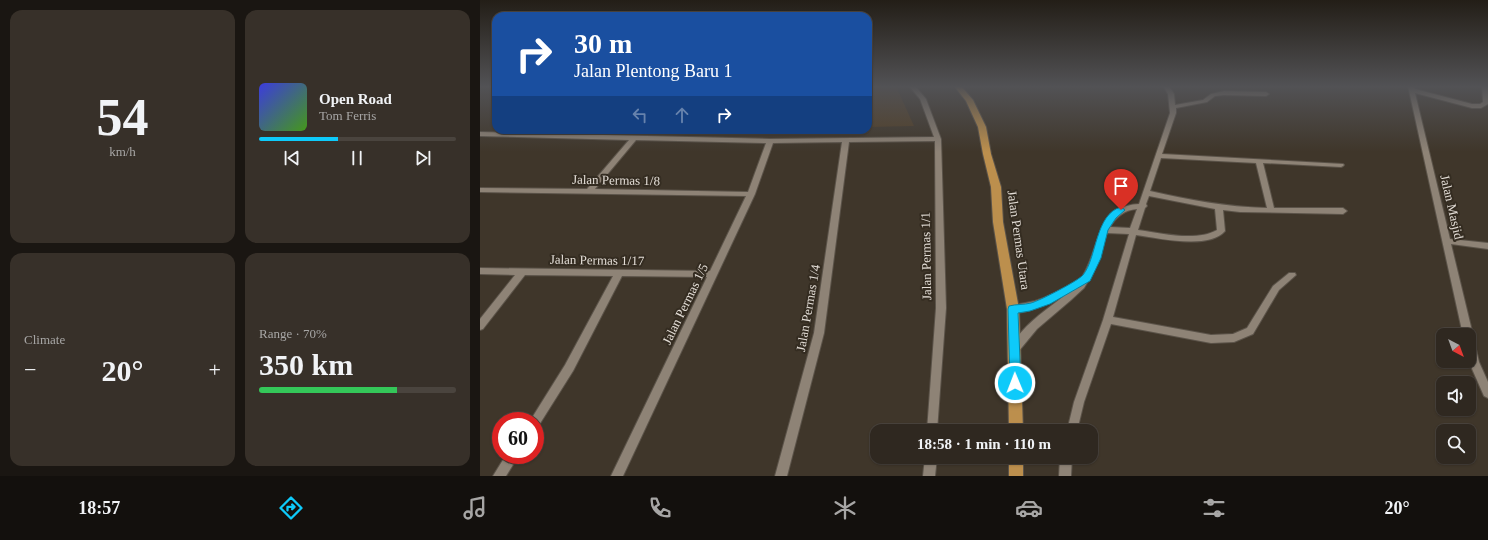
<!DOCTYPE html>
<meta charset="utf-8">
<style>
body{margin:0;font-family:"Times New Roman",serif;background:#373029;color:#f1f3f6;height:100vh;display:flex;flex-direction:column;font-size:15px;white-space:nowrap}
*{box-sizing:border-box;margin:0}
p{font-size:13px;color:#a7a6a5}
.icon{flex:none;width:22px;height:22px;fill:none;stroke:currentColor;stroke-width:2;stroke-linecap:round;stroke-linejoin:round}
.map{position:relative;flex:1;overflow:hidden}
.panel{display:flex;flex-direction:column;gap:10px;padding:10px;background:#1a1612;width:480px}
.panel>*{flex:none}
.hud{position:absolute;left:12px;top:12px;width:380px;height:122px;border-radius:12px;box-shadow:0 1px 3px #0004,0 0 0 1px #4a443e;background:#1a4fa0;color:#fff;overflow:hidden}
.needle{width:26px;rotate:139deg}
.fabs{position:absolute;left:956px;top:328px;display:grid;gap:8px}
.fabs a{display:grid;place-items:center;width:40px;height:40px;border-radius:8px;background:#2f2820;box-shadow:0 1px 3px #0004,0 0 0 1px #4a443e;font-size:20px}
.speed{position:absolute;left:12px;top:412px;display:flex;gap:8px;font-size:20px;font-weight:700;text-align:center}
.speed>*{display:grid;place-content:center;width:52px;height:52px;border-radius:50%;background:#2f2820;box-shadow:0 1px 3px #0004,0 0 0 1px #4a443e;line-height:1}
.speed .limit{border:6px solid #d22;background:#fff;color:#111}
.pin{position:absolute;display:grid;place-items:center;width:34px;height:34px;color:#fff;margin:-41px -17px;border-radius:50% 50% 50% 0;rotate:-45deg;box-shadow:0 0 4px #0007}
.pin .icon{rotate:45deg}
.me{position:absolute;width:44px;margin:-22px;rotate:359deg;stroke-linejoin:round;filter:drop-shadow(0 0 3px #0008)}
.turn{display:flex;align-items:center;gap:14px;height:84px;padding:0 16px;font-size:18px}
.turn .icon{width:52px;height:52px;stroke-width:2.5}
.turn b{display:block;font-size:28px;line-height:34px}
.lanes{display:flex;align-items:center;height:38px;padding:0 16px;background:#0003;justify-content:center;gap:20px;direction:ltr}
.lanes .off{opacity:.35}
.big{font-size:30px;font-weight:700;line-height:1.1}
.panel .tile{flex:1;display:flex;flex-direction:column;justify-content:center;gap:6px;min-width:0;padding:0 14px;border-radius:12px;background:#373029}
.panel .dial{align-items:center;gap:0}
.dial b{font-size:52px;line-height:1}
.song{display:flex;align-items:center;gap:12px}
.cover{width:48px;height:48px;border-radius:6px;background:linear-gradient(135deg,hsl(240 70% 55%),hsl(100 70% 35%))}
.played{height:4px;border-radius:2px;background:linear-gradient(90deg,#0ecafa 40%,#4a443e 40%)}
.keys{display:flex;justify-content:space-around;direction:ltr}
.heat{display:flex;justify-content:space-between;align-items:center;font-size:22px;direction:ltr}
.charge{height:6px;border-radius:3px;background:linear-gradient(90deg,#34c759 70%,#4a443e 0)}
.panel .tiles{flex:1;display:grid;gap:10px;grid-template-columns:repeat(2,1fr)}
.trip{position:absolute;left:390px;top:424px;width:228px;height:40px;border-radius:12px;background:#2f2820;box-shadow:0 1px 3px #0004,0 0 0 1px #4a443e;font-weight:700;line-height:40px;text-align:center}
.tab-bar{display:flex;height:64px;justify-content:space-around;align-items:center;background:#13100d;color:#a7a6a5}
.tab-bar .icon{width:28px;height:28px}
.tab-bar .current{color:#0ecafa}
.tab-bar b{font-size:18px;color:#f1f3f6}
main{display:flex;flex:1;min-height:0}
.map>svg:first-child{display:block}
.green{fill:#513e25}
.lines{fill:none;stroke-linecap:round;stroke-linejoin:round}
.street-casing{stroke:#5b5349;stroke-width:2}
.primary-casing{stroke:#5b5349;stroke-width:2}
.street{fill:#8e8376;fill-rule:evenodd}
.primary{fill:#bc8f4d;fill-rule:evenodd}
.route{fill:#0ecafa;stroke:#0983a2}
.labels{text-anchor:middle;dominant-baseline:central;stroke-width:4;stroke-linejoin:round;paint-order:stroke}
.street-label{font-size:13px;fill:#e3ddd6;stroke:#342c21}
</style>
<main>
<section class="panel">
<div class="tiles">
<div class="tile dial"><b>54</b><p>km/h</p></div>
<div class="tile">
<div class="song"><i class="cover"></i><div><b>Open Road</b><p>Tom Ferris</p></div></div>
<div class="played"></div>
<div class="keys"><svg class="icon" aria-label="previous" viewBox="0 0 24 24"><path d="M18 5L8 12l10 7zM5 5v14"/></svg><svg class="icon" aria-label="pause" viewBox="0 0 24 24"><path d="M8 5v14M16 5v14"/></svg><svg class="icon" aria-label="next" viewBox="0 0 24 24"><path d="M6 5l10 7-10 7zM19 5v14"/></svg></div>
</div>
<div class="tile"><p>Climate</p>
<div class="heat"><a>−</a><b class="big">20°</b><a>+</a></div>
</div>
<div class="tile"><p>Range · 70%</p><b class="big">350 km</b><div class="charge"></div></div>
</div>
</section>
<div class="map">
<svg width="1008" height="476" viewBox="0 0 1008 476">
<rect width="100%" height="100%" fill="#3f362a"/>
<path class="green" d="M 388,86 L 416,86 L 434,126 L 388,127 Z"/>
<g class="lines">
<g class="street-casing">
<path id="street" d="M 429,86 L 435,86 L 446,99 L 461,139 L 466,308 L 457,431 L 447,431 L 456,308 L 455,141 L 369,142 L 344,333 L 307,476 L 295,476 L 334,333 L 362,142 L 293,143 L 275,194 L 143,476 L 131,476 L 227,277 L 142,276 L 93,371 L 59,425 L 55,426 L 55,421 L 50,421 L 85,365 L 133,276 L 45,275 L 3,329 L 0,330 L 0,319 L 35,275 L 0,274 L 0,268 L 230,271 L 266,196 L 0,192 L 0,188 L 107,189 L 149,140 L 0,136 L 0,132 L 290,139 L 454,137 L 440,99 ZM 156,140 L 286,143 L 268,192 L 115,189 Z
M 683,86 L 689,86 L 694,94 L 695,105 L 723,100 L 731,94 L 744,91 L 786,92 L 789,94 L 786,96 L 744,95 L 735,96 L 727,102 L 696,108 L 696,113 L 682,154 L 863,164 L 864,165 L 863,166 L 861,167 L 783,163 L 794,208 L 863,208 L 867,211 L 863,214 L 760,212 L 743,210 L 745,231 C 729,250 678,238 656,235 L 633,317 L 731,335 L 753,334 L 767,328 L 793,286 L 809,273 L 815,273 L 816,275 L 799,290 L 773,334 L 754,342 L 731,343 L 631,324 L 604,402 L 597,431 L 587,431 L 594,402 L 623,320 L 649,234 L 627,233 L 614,271 L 604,288 L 591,300 L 557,329 L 538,352 L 535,353 L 532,352 L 530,349 C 541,326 565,311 584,296 C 572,302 543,316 530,312 L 528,309 L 530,306 C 538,304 547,303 555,301 C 570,296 583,289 596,281 L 600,280 C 621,252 613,206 659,204 L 690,113 L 688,94 ZM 681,158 L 776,163 L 787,208 C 746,207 709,200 670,191 ZM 669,196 L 735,209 L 737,230 C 716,242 681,233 658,230 L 665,208 L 667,206 L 666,204 ZM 657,209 L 650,228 L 630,227 C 636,217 644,210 657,209 Z
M 928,86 L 934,86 L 935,89 L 992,104 L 1000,104 L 1003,102 L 1002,86 L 1008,86 L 1008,104 L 1001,108 L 992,108 L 935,93 L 970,239 L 1008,243 L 1008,249 L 971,244 L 993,335 L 991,338 L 994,341 L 999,362 L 1008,382 L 1008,398 L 1004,396 L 989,362 L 989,335 L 983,335 Z
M 26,455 L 39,455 L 26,476 L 13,476 Z
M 445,457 L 457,457 L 455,476 L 443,476 Z
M 580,457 L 592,457 L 591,476 L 579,476 Z"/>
</g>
<g class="primary-casing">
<path id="primary" d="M 474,86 L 481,86 L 493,100 L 506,127 L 511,154 L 521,187 L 523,222 L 539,309 L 543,431 L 529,431 L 527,309 L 513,222 L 511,187 L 503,154 L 498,127 L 486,101 Z
M 529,457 L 543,457 L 543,476 L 529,476 Z"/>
</g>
<use href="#street" class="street"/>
<use href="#primary" class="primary"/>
</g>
<linearGradient id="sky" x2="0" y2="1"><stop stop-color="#231e17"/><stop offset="0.57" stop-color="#525255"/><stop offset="1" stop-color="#525255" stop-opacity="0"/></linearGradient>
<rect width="1008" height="152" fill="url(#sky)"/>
<path class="route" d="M 641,207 L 645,210 L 636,218 L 628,230 L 621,258 L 610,281 L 570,304 L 550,311 L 538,313 L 541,383 L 539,387 L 535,388 L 531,387 L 530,383 L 528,309 L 529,306 C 536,304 544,305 551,303 C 559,301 598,281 603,275 C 617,258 615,214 641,207 Z"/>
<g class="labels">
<g class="street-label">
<text transform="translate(136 180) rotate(1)">Jalan Permas 1/8</text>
<text transform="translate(972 207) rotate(77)">Jalan Masjid</text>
<text transform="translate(539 240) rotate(82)">Jalan Permas Utara</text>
<text transform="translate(446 256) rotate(-91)">Jalan Permas 1/1</text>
<text transform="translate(117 260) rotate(1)">Jalan Permas 1/17</text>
<text transform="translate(205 304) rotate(-64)">Jalan Permas 1/5</text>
<text transform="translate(328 308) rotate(-80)">Jalan Permas 1/4</text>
</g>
</g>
</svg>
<div class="fabs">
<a><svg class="needle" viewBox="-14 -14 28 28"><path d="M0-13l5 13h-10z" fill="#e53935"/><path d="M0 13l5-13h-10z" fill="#a7a6a5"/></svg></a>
<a><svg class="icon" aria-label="sound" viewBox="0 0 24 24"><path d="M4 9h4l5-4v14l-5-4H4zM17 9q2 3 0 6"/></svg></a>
<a><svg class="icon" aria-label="search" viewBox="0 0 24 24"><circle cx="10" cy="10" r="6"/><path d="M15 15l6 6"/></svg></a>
</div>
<div class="speed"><div class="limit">60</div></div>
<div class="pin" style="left:641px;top:210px;background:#d93025"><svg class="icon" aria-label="arrive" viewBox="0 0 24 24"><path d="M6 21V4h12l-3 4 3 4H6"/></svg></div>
<svg class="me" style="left:535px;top:383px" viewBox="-20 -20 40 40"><circle r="17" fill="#0ecafa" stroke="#fff" stroke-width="3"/><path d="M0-11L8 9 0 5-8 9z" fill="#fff"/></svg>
<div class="trip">18:58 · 1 min · 110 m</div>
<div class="hud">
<div class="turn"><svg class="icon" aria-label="right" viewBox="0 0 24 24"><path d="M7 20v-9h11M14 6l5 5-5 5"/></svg><div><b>30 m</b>Jalan Plentong Baru 1</div></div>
<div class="lanes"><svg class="icon off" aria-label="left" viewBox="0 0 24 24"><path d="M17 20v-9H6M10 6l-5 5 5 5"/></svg><svg class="icon off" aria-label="ahead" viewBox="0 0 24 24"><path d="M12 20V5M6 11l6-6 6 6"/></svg><svg class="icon" aria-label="right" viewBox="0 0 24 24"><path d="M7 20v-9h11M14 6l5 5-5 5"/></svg></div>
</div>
</div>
</main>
<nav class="tab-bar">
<b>18:57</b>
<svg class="icon current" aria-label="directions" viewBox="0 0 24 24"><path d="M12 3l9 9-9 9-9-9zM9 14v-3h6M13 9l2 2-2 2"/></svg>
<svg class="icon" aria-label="music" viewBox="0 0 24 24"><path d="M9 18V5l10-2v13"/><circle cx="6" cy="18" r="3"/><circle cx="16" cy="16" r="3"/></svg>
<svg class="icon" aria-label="phone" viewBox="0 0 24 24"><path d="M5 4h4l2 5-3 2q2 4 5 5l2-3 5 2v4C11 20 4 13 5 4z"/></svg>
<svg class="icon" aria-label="climate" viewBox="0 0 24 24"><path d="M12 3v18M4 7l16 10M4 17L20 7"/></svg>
<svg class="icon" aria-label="car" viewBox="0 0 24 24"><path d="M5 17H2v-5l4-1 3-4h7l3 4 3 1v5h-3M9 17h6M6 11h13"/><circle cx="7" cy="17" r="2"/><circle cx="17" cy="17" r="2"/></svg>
<svg class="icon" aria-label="filters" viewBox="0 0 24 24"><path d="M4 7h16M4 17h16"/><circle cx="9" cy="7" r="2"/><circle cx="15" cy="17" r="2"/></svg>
<b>20°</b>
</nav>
